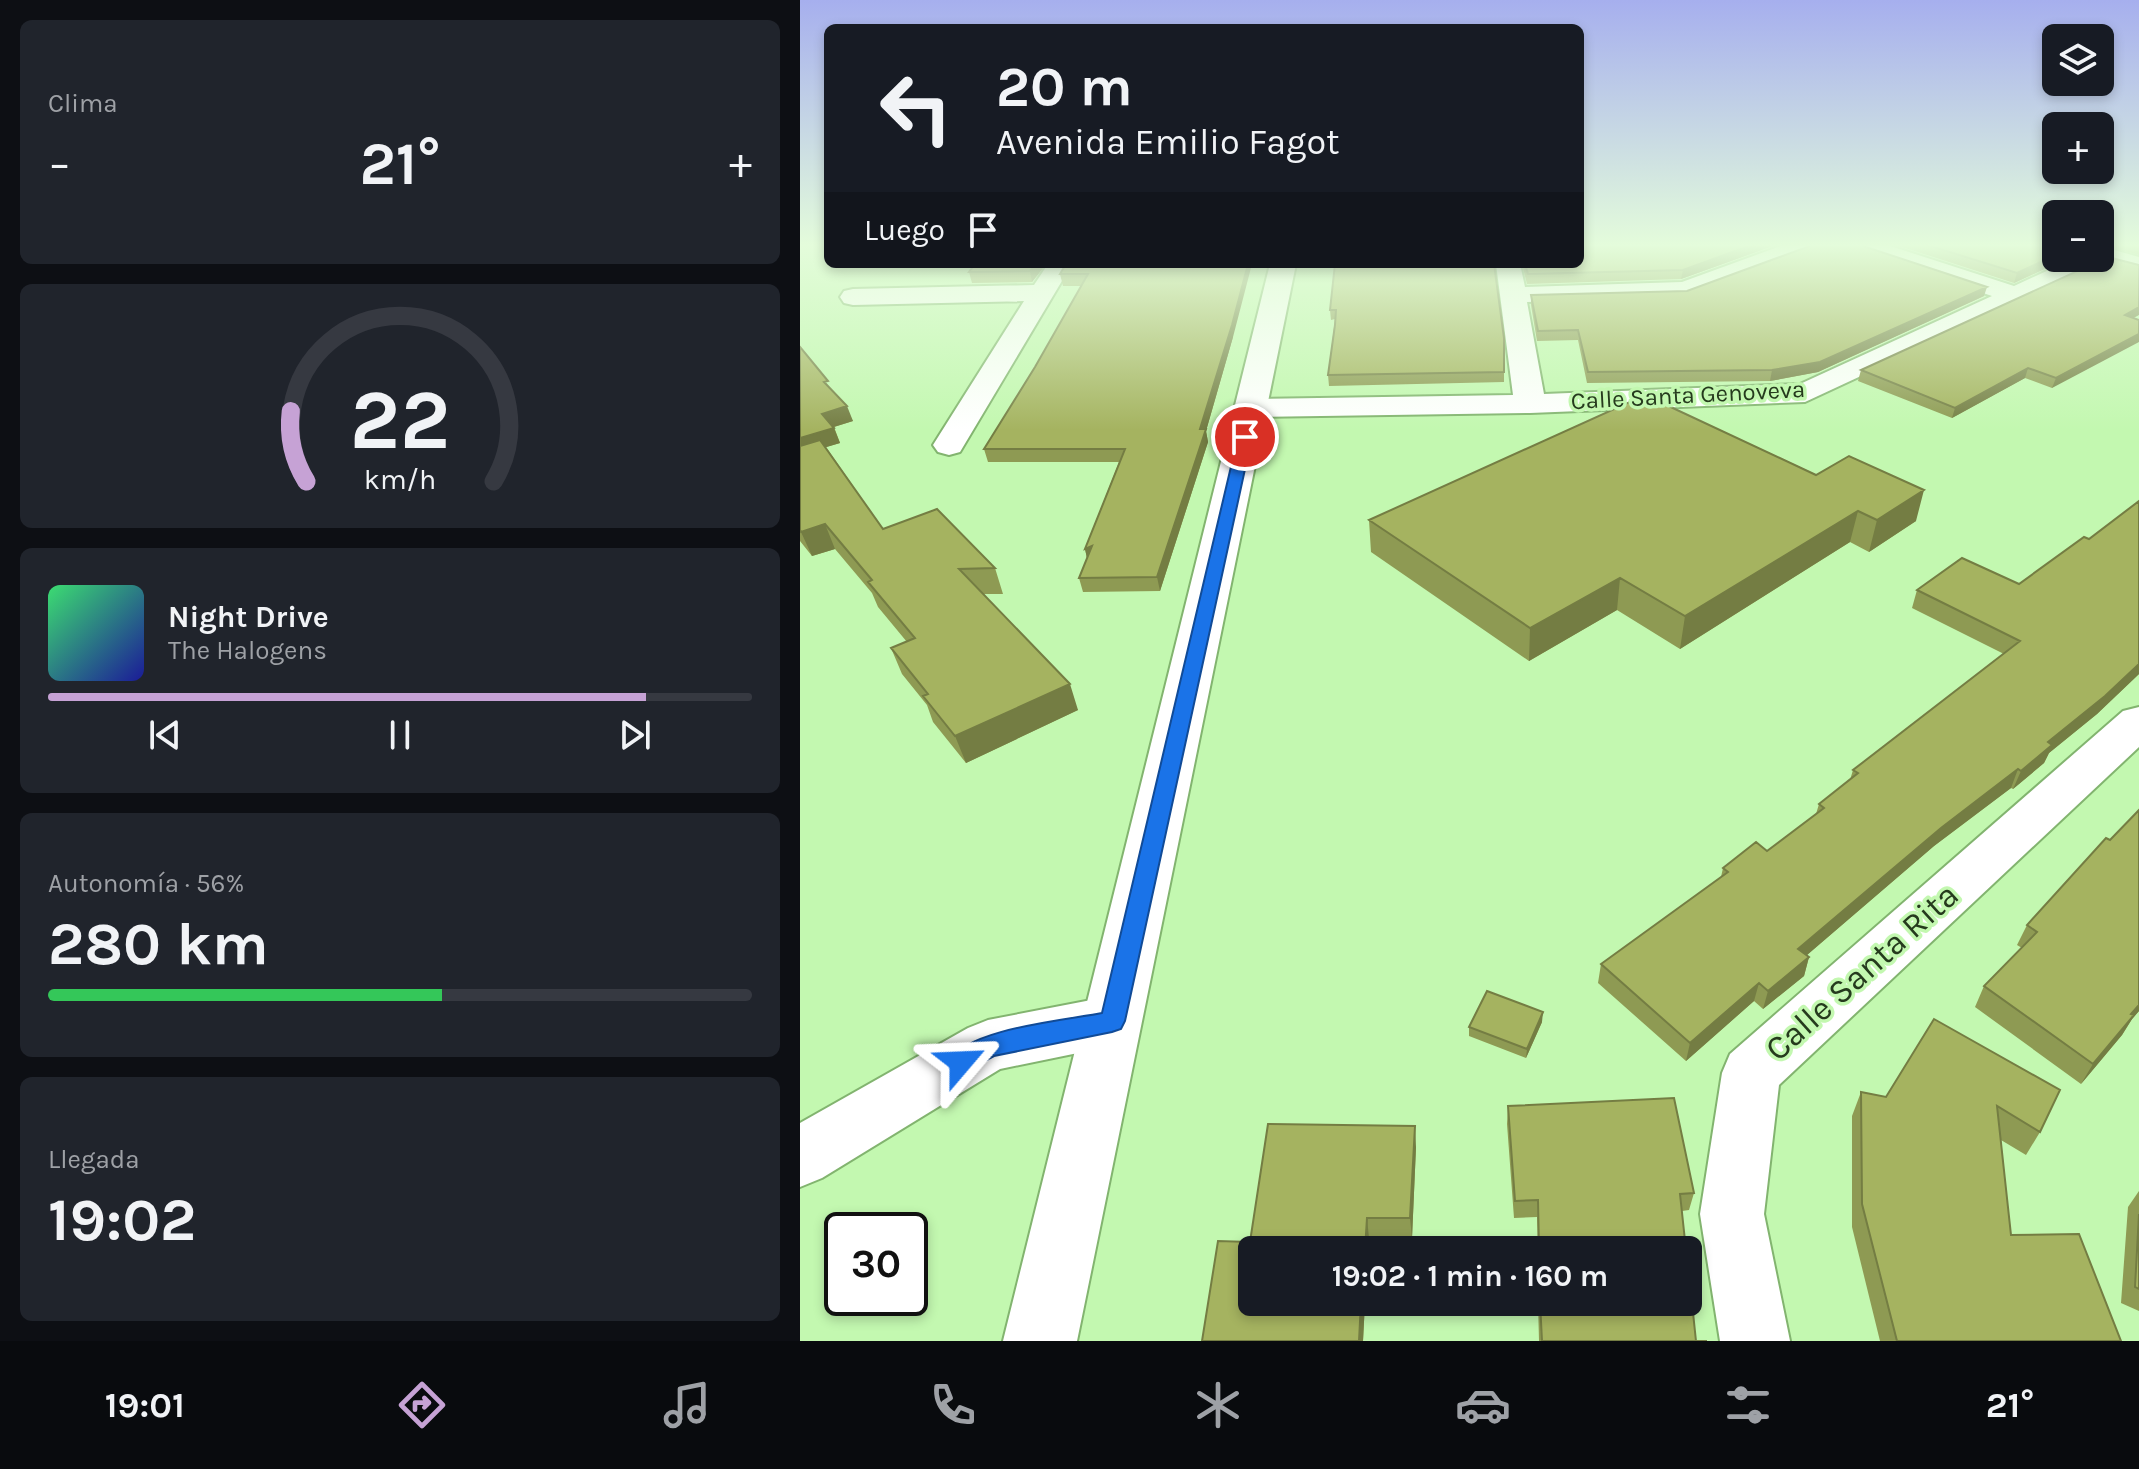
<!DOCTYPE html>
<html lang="es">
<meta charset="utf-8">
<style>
body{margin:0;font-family:Karla,sans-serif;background:#20242c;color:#f1f3f6;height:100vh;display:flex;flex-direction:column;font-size:30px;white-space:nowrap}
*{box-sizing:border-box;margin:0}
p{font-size:26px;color:#9ea1a6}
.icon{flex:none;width:44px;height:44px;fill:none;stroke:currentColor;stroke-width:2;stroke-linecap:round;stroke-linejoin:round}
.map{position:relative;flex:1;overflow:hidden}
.drawer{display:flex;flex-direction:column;gap:20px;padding:20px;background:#0d0f14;width:800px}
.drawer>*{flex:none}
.guide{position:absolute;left:24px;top:24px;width:760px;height:244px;border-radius:12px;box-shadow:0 4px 12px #0003;background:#171b24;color:#f1f3f6;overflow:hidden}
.fabs{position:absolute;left:1242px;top:24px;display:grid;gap:16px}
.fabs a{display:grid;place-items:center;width:72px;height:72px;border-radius:12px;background:#171b24;box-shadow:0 4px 12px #0003;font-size:40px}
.speed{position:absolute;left:24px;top:1212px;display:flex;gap:16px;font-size:40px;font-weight:700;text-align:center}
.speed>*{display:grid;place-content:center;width:104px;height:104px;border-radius:50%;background:#171b24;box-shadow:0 4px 12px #0003;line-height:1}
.speed .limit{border:4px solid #111;border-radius:12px;background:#fff;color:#111}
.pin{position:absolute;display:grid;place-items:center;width:68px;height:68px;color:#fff;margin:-34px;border:4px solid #fff;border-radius:50%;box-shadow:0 2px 8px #0007}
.me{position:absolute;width:88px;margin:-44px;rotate:64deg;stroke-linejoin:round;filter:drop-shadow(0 0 6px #0008)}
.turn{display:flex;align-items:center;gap:28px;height:168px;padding:0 40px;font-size:36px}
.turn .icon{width:104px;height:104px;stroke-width:2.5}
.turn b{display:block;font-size:56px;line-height:68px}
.then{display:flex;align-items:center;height:76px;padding:0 40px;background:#0003;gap:16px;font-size:30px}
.big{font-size:60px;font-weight:700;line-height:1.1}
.drawer .card{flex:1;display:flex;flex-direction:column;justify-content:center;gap:12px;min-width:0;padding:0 28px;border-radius:12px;background:#20242c}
.drawer .dial{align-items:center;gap:0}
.dial svg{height:208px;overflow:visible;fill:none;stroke:#363941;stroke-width:7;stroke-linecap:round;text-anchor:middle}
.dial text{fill:#f1f3f6;stroke:none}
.song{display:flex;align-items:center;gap:24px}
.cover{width:96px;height:96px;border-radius:12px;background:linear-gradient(135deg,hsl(140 70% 55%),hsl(240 70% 35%))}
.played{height:8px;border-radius:4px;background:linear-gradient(90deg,#c6a2d5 85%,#363941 85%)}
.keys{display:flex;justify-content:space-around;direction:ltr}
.heat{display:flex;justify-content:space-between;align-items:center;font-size:44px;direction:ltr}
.charge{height:12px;border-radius:6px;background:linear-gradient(90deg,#34c759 56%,#363941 0)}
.trip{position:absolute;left:438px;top:1236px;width:464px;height:80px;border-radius:12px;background:#171b24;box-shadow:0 4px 12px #0003;font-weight:700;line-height:80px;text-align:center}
.menu{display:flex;height:128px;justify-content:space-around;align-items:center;background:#090b0e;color:#9ea1a6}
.menu .icon{width:56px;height:56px}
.menu .on{color:#c6a2d5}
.menu b{font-size:36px;color:#f1f3f6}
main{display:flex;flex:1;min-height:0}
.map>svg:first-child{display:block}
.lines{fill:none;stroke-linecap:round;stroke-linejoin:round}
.street-casing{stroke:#82b46f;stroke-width:4}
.secondary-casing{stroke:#82b46f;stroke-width:4}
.street{fill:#fff;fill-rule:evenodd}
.secondary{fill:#fff;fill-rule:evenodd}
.wall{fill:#8e9a53}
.shaded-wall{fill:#747d43}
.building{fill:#a5b360;stroke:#747d43;stroke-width:2}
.route{fill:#1a73e8;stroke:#114b97;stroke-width:2}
.labels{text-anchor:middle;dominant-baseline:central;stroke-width:7;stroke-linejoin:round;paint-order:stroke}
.far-street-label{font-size:24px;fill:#253a1d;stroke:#c3f8b0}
.near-street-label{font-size:34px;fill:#253a1d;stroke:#c3f8b0}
</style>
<main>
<section class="drawer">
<div class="card"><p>Clima</p>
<div class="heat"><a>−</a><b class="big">21°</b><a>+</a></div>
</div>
<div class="card dial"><svg viewBox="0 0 100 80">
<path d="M14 69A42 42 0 1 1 86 69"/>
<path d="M14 69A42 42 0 0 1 8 42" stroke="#c6a2d5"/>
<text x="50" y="56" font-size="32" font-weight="700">22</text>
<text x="50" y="72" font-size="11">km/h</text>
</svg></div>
<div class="card">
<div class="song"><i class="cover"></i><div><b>Night Drive</b><p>The Halogens</p></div></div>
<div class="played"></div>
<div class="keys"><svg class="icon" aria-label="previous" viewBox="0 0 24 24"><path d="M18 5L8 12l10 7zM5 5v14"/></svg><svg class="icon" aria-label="pause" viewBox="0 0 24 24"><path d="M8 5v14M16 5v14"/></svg><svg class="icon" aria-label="next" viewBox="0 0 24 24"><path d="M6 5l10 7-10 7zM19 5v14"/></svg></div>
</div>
<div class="card"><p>Autonomía · 56%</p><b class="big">280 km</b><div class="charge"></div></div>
<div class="card"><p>Llegada</p><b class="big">19:02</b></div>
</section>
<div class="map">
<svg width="1339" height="1341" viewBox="0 0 1339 1341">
<rect width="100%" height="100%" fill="#c3f8b0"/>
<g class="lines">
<g class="street-casing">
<path id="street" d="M 989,243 L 1022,243 L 1018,248 L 885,298 L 727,302 L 744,394 L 1000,384 L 1192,296 L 1050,248 L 1046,243 L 1081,243 L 1214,286 L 1275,258 L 1300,258 L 1300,252 L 1307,258 L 1304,263 L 1005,402 L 730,413 L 452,417 L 441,415 L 437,408 L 441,401 L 452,399 L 713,395 L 696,264 L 720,264 L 725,287 L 882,282 Z
M 248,264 L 272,264 L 160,452 L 149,455 L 138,452 L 133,445 L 224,301 L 53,305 L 44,303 L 40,297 L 44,291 L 53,289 L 234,285 Z
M 1339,707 L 1339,747 L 979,1085 L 964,1214 L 990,1341 L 920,1341 L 900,1214 L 922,1073 L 930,1054 L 1323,711 Z
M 312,996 L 332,1004 L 340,1021 L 332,1038 L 312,1046 L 200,1069 L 22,1178 L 0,1187 L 0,1123 L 168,1028 L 188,1020 Z"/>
</g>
<g class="secondary-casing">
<path id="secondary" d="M 1300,246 L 1339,257 L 1339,273 L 1291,259 L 1300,258 Z
M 470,264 L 496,264 L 277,1341 L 203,1341 Z"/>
</g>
<use href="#street" class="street"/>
<use href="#secondary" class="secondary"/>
</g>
<path class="wall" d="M 981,243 L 881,279 L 727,284 L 722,264 L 780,264 Z
M 1090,243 L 1256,243 L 1256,258 L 1268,258 L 1214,283 Z
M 1300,243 L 1339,243 L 1339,255 L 1300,244 Z
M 175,264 L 246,264 L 232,282 L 172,283 L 169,272 Z
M 266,264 L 433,337 L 406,431 L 408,442 L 360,591 L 283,592 L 279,578 L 287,558 L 285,549 L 319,462 L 188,462 L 184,449 L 235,367 L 281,286 L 263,286 L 260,274 Z
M 535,264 L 704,338 L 704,382 L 529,386 L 528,375 L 535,319 L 531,320 L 530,310 Z
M 887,291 L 1184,296 L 1018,372 L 970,381 L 787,383 L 778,340 L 737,341 L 731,305 L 731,295 Z
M 1333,318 L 1252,388 L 1225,378 L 1152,418 L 1058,381 L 1061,370 Z
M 0,347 L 53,421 L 34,427 L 40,443 L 26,447 L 83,529 L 195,568 L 203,594 L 184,594 L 278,710 L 166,763 L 133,722 L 127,705 L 102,674 L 91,648 L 107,642 L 78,607 L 72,593 L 35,549 L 12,556 L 0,541 Z
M 845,395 L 1116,521 L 1069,552 L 1050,542 L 880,649 L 817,610 L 729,661 L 571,552 L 569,520 Z
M 1339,501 L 1339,674 L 1297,714 L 1249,753 L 1244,763 L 1213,789 L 1211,788 L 1134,846 L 1007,955 L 1009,957 L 1004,976 L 963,1009 L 954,1001 L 886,1061 L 798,983 L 801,964 L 921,877 L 923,868 L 967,851 L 1016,814 L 1019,804 L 1050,780 L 1053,770 L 1204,654 L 1112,608 L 1117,590 L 1219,584 L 1289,539 Z
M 1339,810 L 1339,1011 L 1332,1019 L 1322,1035 L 1281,1084 L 1175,1007 L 1184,986 L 1222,948 L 1217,945 L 1227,925 Z
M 1134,1019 L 1240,1132 L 1226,1155 L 1201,1140 L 1211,1235 L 1321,1341 L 1080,1341 L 1052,1227 L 1052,1116 L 1061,1092 L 1086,1097 Z
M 742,1022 L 726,1058 L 669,1036 L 669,1027 Z
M 708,1106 L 894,1193 L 889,1210 L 882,1211 L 886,1250 L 738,1250 L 737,1217 L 714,1218 L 707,1124 Z
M 616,1147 L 612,1238 L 569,1238 L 452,1302 L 565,1302 L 563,1341 L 402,1341 L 450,1242 Z
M 1339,1191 L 1339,1311 L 1321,1303 L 1328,1207 Z
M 738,1302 L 888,1302 L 896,1341 L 907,1341 L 739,1341 Z"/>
<path class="shaded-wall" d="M 957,243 L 981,243 L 881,279 L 883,270 Z
M 1256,255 L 1256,258 L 1268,258 L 1214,283 L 1217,273 Z
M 235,264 L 246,264 L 232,282 L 230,271 Z
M 448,264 L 452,264 L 433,337 L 406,431 L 408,442 L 360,591 L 357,577 Z
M 1187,287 L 1184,296 L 1018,372 L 970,381 L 972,370 Z
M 1339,307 L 1339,315 L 1321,325 L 1325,315 Z
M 1339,334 L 1339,342 L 1252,388 L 1256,378 Z
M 1228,368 L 1225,378 L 1152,418 L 1155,408 Z
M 47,406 L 53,421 L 27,429 L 22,414 Z
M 34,428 L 40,443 L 0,455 L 0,438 Z
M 1124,490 L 1116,521 L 1069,552 L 1077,520 Z
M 1058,511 L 1050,542 L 880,649 L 885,616 Z
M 25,524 L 35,549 L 12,556 L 1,532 Z
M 292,546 L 288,563 L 285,549 Z
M 820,578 L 817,610 L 729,661 L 730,628 Z
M 1339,664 L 1339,674 L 1297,714 L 1249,753 L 1244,763 L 1213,789 L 1221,771 L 1248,742 Z
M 270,684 L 278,710 L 166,763 L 155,736 Z
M 1218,769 L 1211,788 L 1134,846 L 993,967 L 998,949 L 1141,828 Z
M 1009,957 L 1004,976 L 963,1009 L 968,991 Z
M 959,983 L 954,1001 L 886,1061 L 890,1043 Z
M 1339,1005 L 1339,1011 L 1332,1019 L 1322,1035 L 1281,1084 L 1293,1064 Z
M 743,1012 L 742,1022 L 726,1058 L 727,1049 Z
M 615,1126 L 616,1147 L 612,1238 L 610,1218 Z
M 567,1218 L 569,1238 L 569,1250 L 565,1250 Z
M 561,1302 L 565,1302 L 563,1341 L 559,1341 Z"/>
<path class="building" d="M 780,243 L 957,243 L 883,270 L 728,274 L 725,264 L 780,264 Z
M 1018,243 L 1054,243 L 1187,287 L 1020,362 L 972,370 L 788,372 L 778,330 L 738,331 L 731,295 L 887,291 Z
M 1121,243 L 1256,243 L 1256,255 L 1217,273 Z
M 1308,257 L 1339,265 L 1339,307 L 1325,315 L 1339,320 L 1339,334 L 1256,378 L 1228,368 L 1155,408 L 1061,370 Z
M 175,264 L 235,264 L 230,271 L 169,272 Z
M 266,264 L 448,264 L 432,325 L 400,429 L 406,429 L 357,577 L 279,578 L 292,546 L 285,549 L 325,449 L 184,449 L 235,367 L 288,274 L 260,274 Z
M 535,264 L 694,264 L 704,338 L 704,372 L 528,375 L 535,325 L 536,310 L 530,310 Z
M 0,347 L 28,381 L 24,382 L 47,406 L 22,414 L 34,428 L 0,438 Z
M 845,395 L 1016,475 L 1049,456 L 1124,490 L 1077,520 L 1058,511 L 885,616 L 820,578 L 730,628 L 569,520 Z
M 20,440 L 83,529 L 137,509 L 195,568 L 159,569 L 270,684 L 155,736 L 123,696 L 128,694 L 91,648 L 115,638 L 68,582 L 72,580 L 25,524 L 1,532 L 0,530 L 0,446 Z
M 1339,501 L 1339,664 L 1305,696 L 1248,742 L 1252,745 L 1221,771 L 1218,769 L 1141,828 L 998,949 L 1009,957 L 968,991 L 959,983 L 890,1043 L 801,964 L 928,872 L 923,868 L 956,842 L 967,851 L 1024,808 L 1019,804 L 1058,773 L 1053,770 L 1220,641 L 1117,590 L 1162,558 L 1219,584 L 1284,537 L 1289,539 Z
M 1339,810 L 1339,1005 L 1331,1014 L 1334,1015 L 1293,1064 L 1184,986 L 1237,932 L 1227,925 L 1306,838 L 1310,840 Z
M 687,991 L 743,1012 L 727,1049 L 669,1027 Z
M 1134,1019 L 1260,1090 L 1240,1132 L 1197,1106 L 1211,1235 L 1279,1234 L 1321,1341 L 1097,1341 L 1062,1204 L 1061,1092 L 1086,1097 Z
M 874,1098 L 894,1193 L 880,1194 L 886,1250 L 739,1250 L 738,1200 L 715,1201 L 708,1106 Z
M 468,1124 L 615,1126 L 610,1218 L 567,1218 L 565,1250 L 452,1250 L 452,1302 L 561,1302 L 559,1341 L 402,1341 L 418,1241 L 450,1242 Z
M 1339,1214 L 1339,1289 L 1335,1287 Z
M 888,1265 L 896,1341 L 907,1341 L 742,1341 L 740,1302 L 888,1302 Z"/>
<linearGradient id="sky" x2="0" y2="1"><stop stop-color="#a6afee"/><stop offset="0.57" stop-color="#e4fcdb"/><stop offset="1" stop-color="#e4fcdb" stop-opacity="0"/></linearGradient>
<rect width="1339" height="430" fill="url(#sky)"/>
<path class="route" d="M 445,433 L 452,437 L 325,1021 L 321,1029 L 312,1032 L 194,1056 L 161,1074 L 152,1070 L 149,1062 C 164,1029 267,1020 302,1013 L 438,437 Z"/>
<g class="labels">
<g class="far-street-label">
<text transform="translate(888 395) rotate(-3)">Calle Santa Genoveva</text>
</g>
<g class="near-street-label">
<text transform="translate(1062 972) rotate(-42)">Calle Santa Rita</text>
</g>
</g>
</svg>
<div class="fabs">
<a><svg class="icon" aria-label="layers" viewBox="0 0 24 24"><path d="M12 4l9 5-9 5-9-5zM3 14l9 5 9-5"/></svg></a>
<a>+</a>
<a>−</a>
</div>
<div class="speed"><div class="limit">30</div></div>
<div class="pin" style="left:445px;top:437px;background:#d93025"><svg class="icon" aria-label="arrive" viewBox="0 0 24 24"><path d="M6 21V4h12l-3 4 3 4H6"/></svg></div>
<svg class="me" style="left:161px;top:1062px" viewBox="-20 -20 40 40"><path d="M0-17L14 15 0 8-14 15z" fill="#1a73e8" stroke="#fff" stroke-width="4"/></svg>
<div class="trip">19:02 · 1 min · 160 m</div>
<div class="guide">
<div class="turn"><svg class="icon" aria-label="left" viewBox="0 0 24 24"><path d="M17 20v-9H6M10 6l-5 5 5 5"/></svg><div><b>20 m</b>Avenida Emilio Fagot</div></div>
<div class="then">Luego<svg class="icon" aria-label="arrive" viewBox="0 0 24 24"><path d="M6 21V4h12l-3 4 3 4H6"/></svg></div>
</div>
</div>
</main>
<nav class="menu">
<b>19:01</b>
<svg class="icon on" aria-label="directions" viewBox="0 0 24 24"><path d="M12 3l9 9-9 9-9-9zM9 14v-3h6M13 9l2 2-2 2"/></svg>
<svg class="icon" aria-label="music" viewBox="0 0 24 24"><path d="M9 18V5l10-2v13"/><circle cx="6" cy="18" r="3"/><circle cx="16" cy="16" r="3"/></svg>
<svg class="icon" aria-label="phone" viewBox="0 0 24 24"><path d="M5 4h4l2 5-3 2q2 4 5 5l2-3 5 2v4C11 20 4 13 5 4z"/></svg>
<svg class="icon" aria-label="climate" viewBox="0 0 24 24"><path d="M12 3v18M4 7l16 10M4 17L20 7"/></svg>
<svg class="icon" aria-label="car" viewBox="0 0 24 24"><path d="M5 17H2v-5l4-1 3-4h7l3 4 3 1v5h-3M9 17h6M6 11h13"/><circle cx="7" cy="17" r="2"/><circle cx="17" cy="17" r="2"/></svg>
<svg class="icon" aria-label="filters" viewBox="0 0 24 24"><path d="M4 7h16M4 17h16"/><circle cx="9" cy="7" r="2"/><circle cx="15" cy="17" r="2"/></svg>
<b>21°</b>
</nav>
